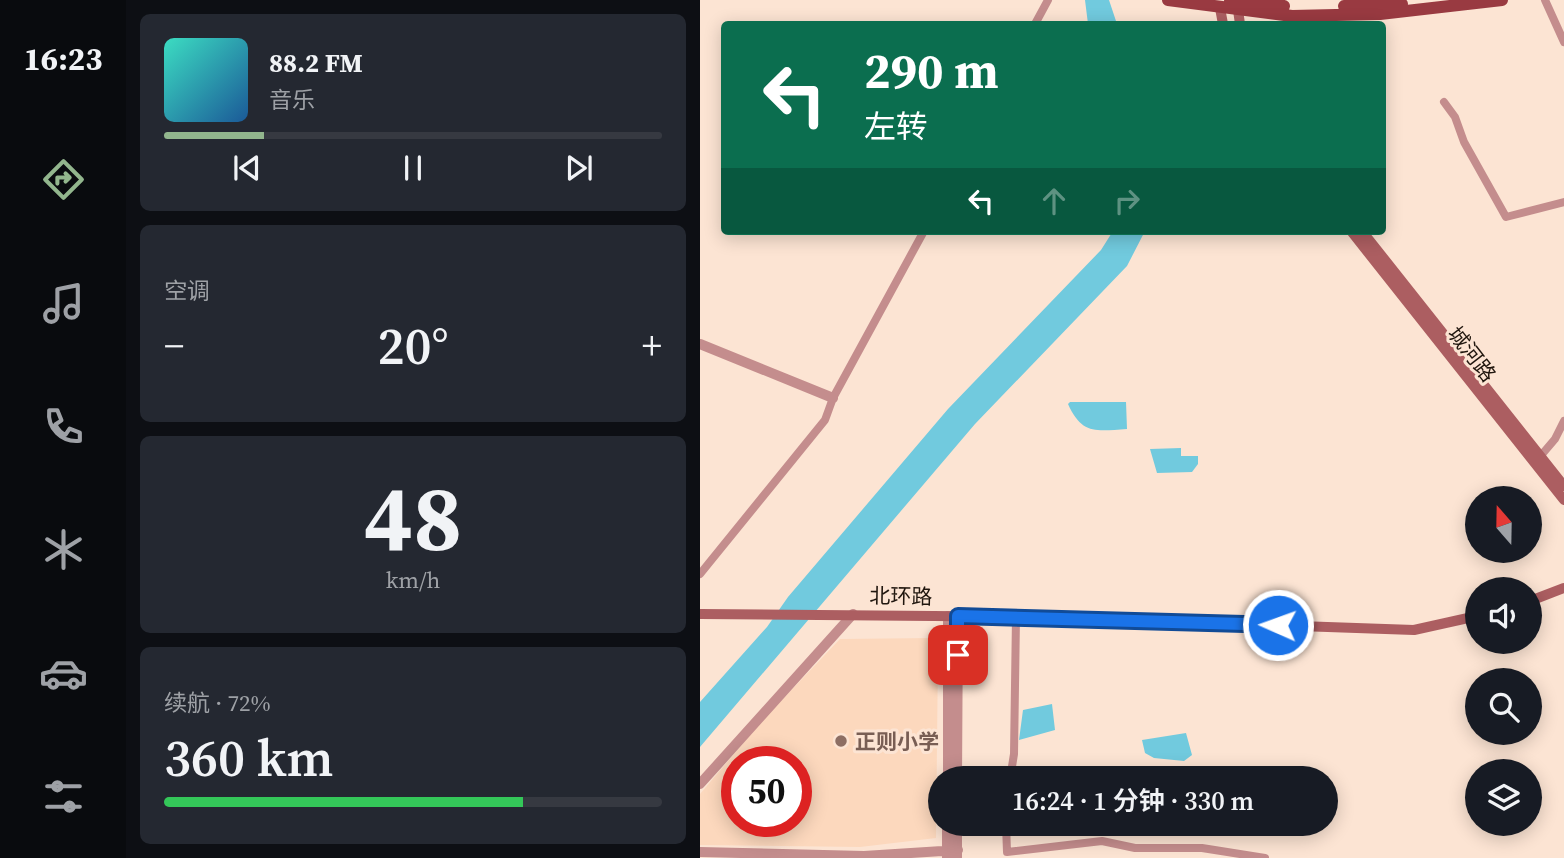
<!DOCTYPE html>
<html lang="zh">
<meta charset="utf-8">
<style>
body{margin:0;font-family:"Source Serif 4","Noto Sans SC",serif;background:#242831;color:#f1f3f6;height:100vh;display:flex;flex-direction:column;font-size:26px;white-space:nowrap}
*{box-sizing:border-box;margin:0}
p{font-size:23px;color:#9ea1a6}
.icon{flex:none;width:38px;height:38px;fill:none;stroke:currentColor;stroke-width:2;stroke-linecap:round;stroke-linejoin:round}
.map{position:relative;flex:1;overflow:hidden}
.sheet{display:flex;flex-direction:column;gap:14px;padding:14px;background:#0d0f14;width:574px}
.sheet>*{flex:none}
.top-card{position:absolute;left:21px;top:21px;width:665px;height:214px;border-radius:7px;box-shadow:0 4px 18px #0003;background:#0b6e4f;color:#fff;overflow:hidden}
.needle{width:46px;rotate:340deg}
.controls{position:absolute;left:765px;top:486px;display:grid;gap:14px}
.controls a{display:grid;place-items:center;width:77px;height:77px;border-radius:50%;background:#171b24;box-shadow:0 4px 18px #0003;font-size:35px}
.speed{position:absolute;left:21px;top:746px;display:flex;gap:14px;font-size:35px;font-weight:700;text-align:center}
.speed>*{display:grid;place-content:center;width:91px;height:91px;border-radius:50%;background:#171b24;box-shadow:0 4px 18px #0003;line-height:1}
.speed .limit{border:10px solid #d22;background:#fff;color:#111}
.pin{position:absolute;display:grid;place-items:center;width:60px;height:60px;color:#fff;margin:-30px;border-radius:14px;box-shadow:0 4px 10px #0006}
.me{position:absolute;width:77px;margin:-38px;rotate:272deg;stroke-linejoin:round;filter:drop-shadow(0 0 5px #0008)}
.turn{display:flex;align-items:center;gap:24px;height:147px;padding:0 28px;font-size:32px}
.turn .icon{width:91px;height:91px;stroke-width:2.5}
.turn b{display:block;font-size:49px;line-height:60px}
.lanes{display:flex;align-items:center;height:66px;padding:0 28px;background:#0003;justify-content:center;gap:35px;direction:ltr}
.lanes .off{opacity:.35}
.big{font-size:52px;font-weight:600;line-height:1.1}
.sheet .tile{flex:1;display:flex;flex-direction:column;justify-content:center;gap:10px;min-width:0;padding:0 24px;border-radius:10px;background:#242831}
.sheet .dial{align-items:center;gap:0}
.dial b{font-size:91px;line-height:1}
.song{display:flex;align-items:center;gap:21px}
.cover{width:84px;height:84px;border-radius:10px;background:linear-gradient(135deg,hsl(170 70% 55%),hsl(210 70% 35%))}
.played{height:7px;border-radius:4px;background:linear-gradient(90deg,#92b68d 20%,#363941 20%)}
.keys{display:flex;justify-content:space-around;direction:ltr}
.heat{display:flex;justify-content:space-between;align-items:center;font-size:38px;direction:ltr}
.charge{height:10px;border-radius:5px;background:linear-gradient(90deg,#34c759 72%,#363941 0)}
.trip{position:absolute;left:228px;top:766px;width:410px;height:70px;border-radius:35px;background:#171b24;box-shadow:0 4px 18px #0003;font-weight:600;line-height:70px;text-align:center}
main{display:flex;flex:1;min-height:0}
.tabs{display:flex;flex-direction:column;width:126px;justify-content:space-around;align-items:center;background:#090b0e;color:#9ea1a6}
.tabs .icon{width:49px;height:49px}
.tabs .current{color:#92b68d}
.tabs b{font-size:32px;color:#f1f3f6}
.map>svg:first-child{display:block}
.built{fill:#fcd8bd;fill-rule:evenodd}
.water{fill:#71cade}
.lines{fill:none;stroke-linecap:round;stroke-linejoin:round}
.minor{stroke:#c48d8d;stroke-width:8}
.tertiary{stroke:#c48d8d;stroke-width:10}
.secondary{stroke:#ac5e61;stroke-width:10}
.primary{stroke:#993a41;stroke-width:12}
.route-casing{stroke:#114b97;stroke-width:18}
.route{stroke:#1a73e8;stroke-width:12}
.education-dot{fill:#8d6e63;stroke:#fce4d3;stroke-width:2.5}
.labels{text-anchor:middle;dominant-baseline:central;stroke-width:6;stroke-linejoin:round;paint-order:stroke}
.street-label{font-size:21px;fill:#20160e;stroke:#fce4d3}
.education-label{font-size:21px;font-weight:bold;fill:#785e54;stroke:#fce4d3;text-anchor:start}
</style>
<main>
<nav class="tabs">
<b>16:23</b>
<svg class="icon current" aria-label="directions" viewBox="0 0 24 24"><path d="M12 3l9 9-9 9-9-9zM9 14v-3h6M13 9l2 2-2 2"/></svg>
<svg class="icon" aria-label="music" viewBox="0 0 24 24"><path d="M9 18V5l10-2v13"/><circle cx="6" cy="18" r="3"/><circle cx="16" cy="16" r="3"/></svg>
<svg class="icon" aria-label="phone" viewBox="0 0 24 24"><path d="M5 4h4l2 5-3 2q2 4 5 5l2-3 5 2v4C11 20 4 13 5 4z"/></svg>
<svg class="icon" aria-label="climate" viewBox="0 0 24 24"><path d="M12 3v18M4 7l16 10M4 17L20 7"/></svg>
<svg class="icon" aria-label="car" viewBox="0 0 24 24"><path d="M5 17H2v-5l4-1 3-4h7l3 4 3 1v5h-3M9 17h6M6 11h13"/><circle cx="7" cy="17" r="2"/><circle cx="17" cy="17" r="2"/></svg>
<svg class="icon" aria-label="filters" viewBox="0 0 24 24"><path d="M4 7h16M4 17h16"/><circle cx="9" cy="7" r="2"/><circle cx="15" cy="17" r="2"/></svg>
</nav>
<section class="sheet">
<div class="tile">
<div class="song"><i class="cover"></i><div><b>88.2 FM</b><p>音乐</p></div></div>
<div class="played"></div>
<div class="keys"><svg class="icon" aria-label="previous" viewBox="0 0 24 24"><path d="M18 5L8 12l10 7zM5 5v14"/></svg><svg class="icon" aria-label="pause" viewBox="0 0 24 24"><path d="M8 5v14M16 5v14"/></svg><svg class="icon" aria-label="next" viewBox="0 0 24 24"><path d="M6 5l10 7-10 7zM19 5v14"/></svg></div>
</div>
<div class="tile"><p>空调</p>
<div class="heat"><a>−</a><b class="big">20°</b><a>+</a></div>
</div>
<div class="tile dial"><b>48</b><p>km/h</p></div>
<div class="tile"><p>续航 · 72%</p><b class="big">360 km</b><div class="charge"></div></div>
</section>
<div class="map">
<svg width="864" height="858" viewBox="0 0 864 858">
<rect width="100%" height="100%" fill="#fce4d3"/>
<path class="built" d="M 233,638 L 238,651 L 236,838 L 160,847 L 0,845 L 0,794 L 62,721 L 140,639 ZM 37,761 L 96,761 L 96,821 L 37,821 Z"/>
<path class="water" d="M 385,0 L 409,0 L 417,24 L 388,24 Z
M 413,231 L 445,231 L 427,266 L 275,424 L 0,747 L 0,702 L 67,627 L 88,597 L 248,409 L 401,250 Z
M 370,402 L 426,402 L 427,429 C 396,431 382,435 368,404 Z
M 481,448 L 481,456 L 498,456 L 498,464 L 492,472 L 457,473 L 450,449 Z
M 352,704 L 355,730 L 319,740 L 323,710 Z
M 486,733 L 492,755 L 484,761 L 454,758 L 445,753 L 442,740 Z"/>
<g class="lines">
<path class="minor" d="M 845,0 L 864,42
M 335,24 L 348,0
M 744,102 L 755,117 L 764,142 L 806,217 L 864,202
M 838,459 L 855,439 L 864,421
M 0,574 L 125,420 L 133,398 L 224,231
M 310,779 L 314,754 L 316,617
M 306,824 L 307,852 L 402,841 L 435,848 L 502,848 L 565,858"/>
<path class="tertiary" d="M 0,344 L 133,398
M 248,779 L 248,616
M 257,779 L 258,616
M 0,784 L 153,614
M 0,852 L 164,856 L 258,850
M 247,858 L 247,824
M 257,858 L 257,824"/>
<path class="secondary" d="M 520,8 L 523,24
M 538,10 L 540,24
M 651,231 L 864,500
M 662,231 L 864,486
M 830,601 L 864,588
M 0,614 L 333,617 L 714,630 L 777,616"/>
<path class="primary" d="M 468,0 L 592,16 L 680,14 L 802,0
M 530,0 L 584,6
M 644,6 L 702,4"/>
</g>
<g class="lines">
<g class="route-casing">
<path id="route" d="M 258,655 L 258,616 L 578,625"/>
</g>
<use href="#route" class="route"/>
</g>
<circle class="education-dot" cx="141" cy="741" r="7"/>
<g class="labels">
<g class="street-label">
<text transform="translate(772 354) rotate(52)">城河路</text>
<text transform="translate(201 596) rotate(1)">北环路</text>
</g>
<g class="education-label">
<text x="155" y="741">正则小学</text>
</g>
</g>
</svg>
<div class="controls">
<a><svg class="needle" viewBox="-14 -14 28 28"><path d="M0-13l5 13h-10z" fill="#e53935"/><path d="M0 13l5-13h-10z" fill="#9ea1a6"/></svg></a>
<a><svg class="icon" aria-label="sound" viewBox="0 0 24 24"><path d="M4 9h4l5-4v14l-5-4H4zM17 9q2 3 0 6"/></svg></a>
<a><svg class="icon" aria-label="search" viewBox="0 0 24 24"><circle cx="10" cy="10" r="6"/><path d="M15 15l6 6"/></svg></a>
<a><svg class="icon" aria-label="layers" viewBox="0 0 24 24"><path d="M12 4l9 5-9 5-9-5zM3 14l9 5 9-5"/></svg></a>
</div>
<div class="speed"><div class="limit">50</div></div>
<div class="pin" style="left:258px;top:655px;background:#d93025"><svg class="icon" aria-label="arrive" viewBox="0 0 24 24"><path d="M6 21V4h12l-3 4 3 4H6"/></svg></div>
<svg class="me" style="left:578px;top:625px" viewBox="-20 -20 40 40"><circle r="17" fill="#1a73e8" stroke="#fff" stroke-width="3"/><path d="M0-11L8 9 0 5-8 9z" fill="#fff"/></svg>
<div class="trip">16:24 · 1 分钟 · 330 m</div>
<div class="top-card">
<div class="turn"><svg class="icon" aria-label="left" viewBox="0 0 24 24"><path d="M17 20v-9H6M10 6l-5 5 5 5"/></svg><div><b>290 m</b>左转</div></div>
<div class="lanes"><svg class="icon" aria-label="left" viewBox="0 0 24 24"><path d="M17 20v-9H6M10 6l-5 5 5 5"/></svg><svg class="icon off" aria-label="ahead" viewBox="0 0 24 24"><path d="M12 20V5M6 11l6-6 6 6"/></svg><svg class="icon off" aria-label="right" viewBox="0 0 24 24"><path d="M7 20v-9h11M14 6l5 5-5 5"/></svg></div>
</div>
</div>
</main>
